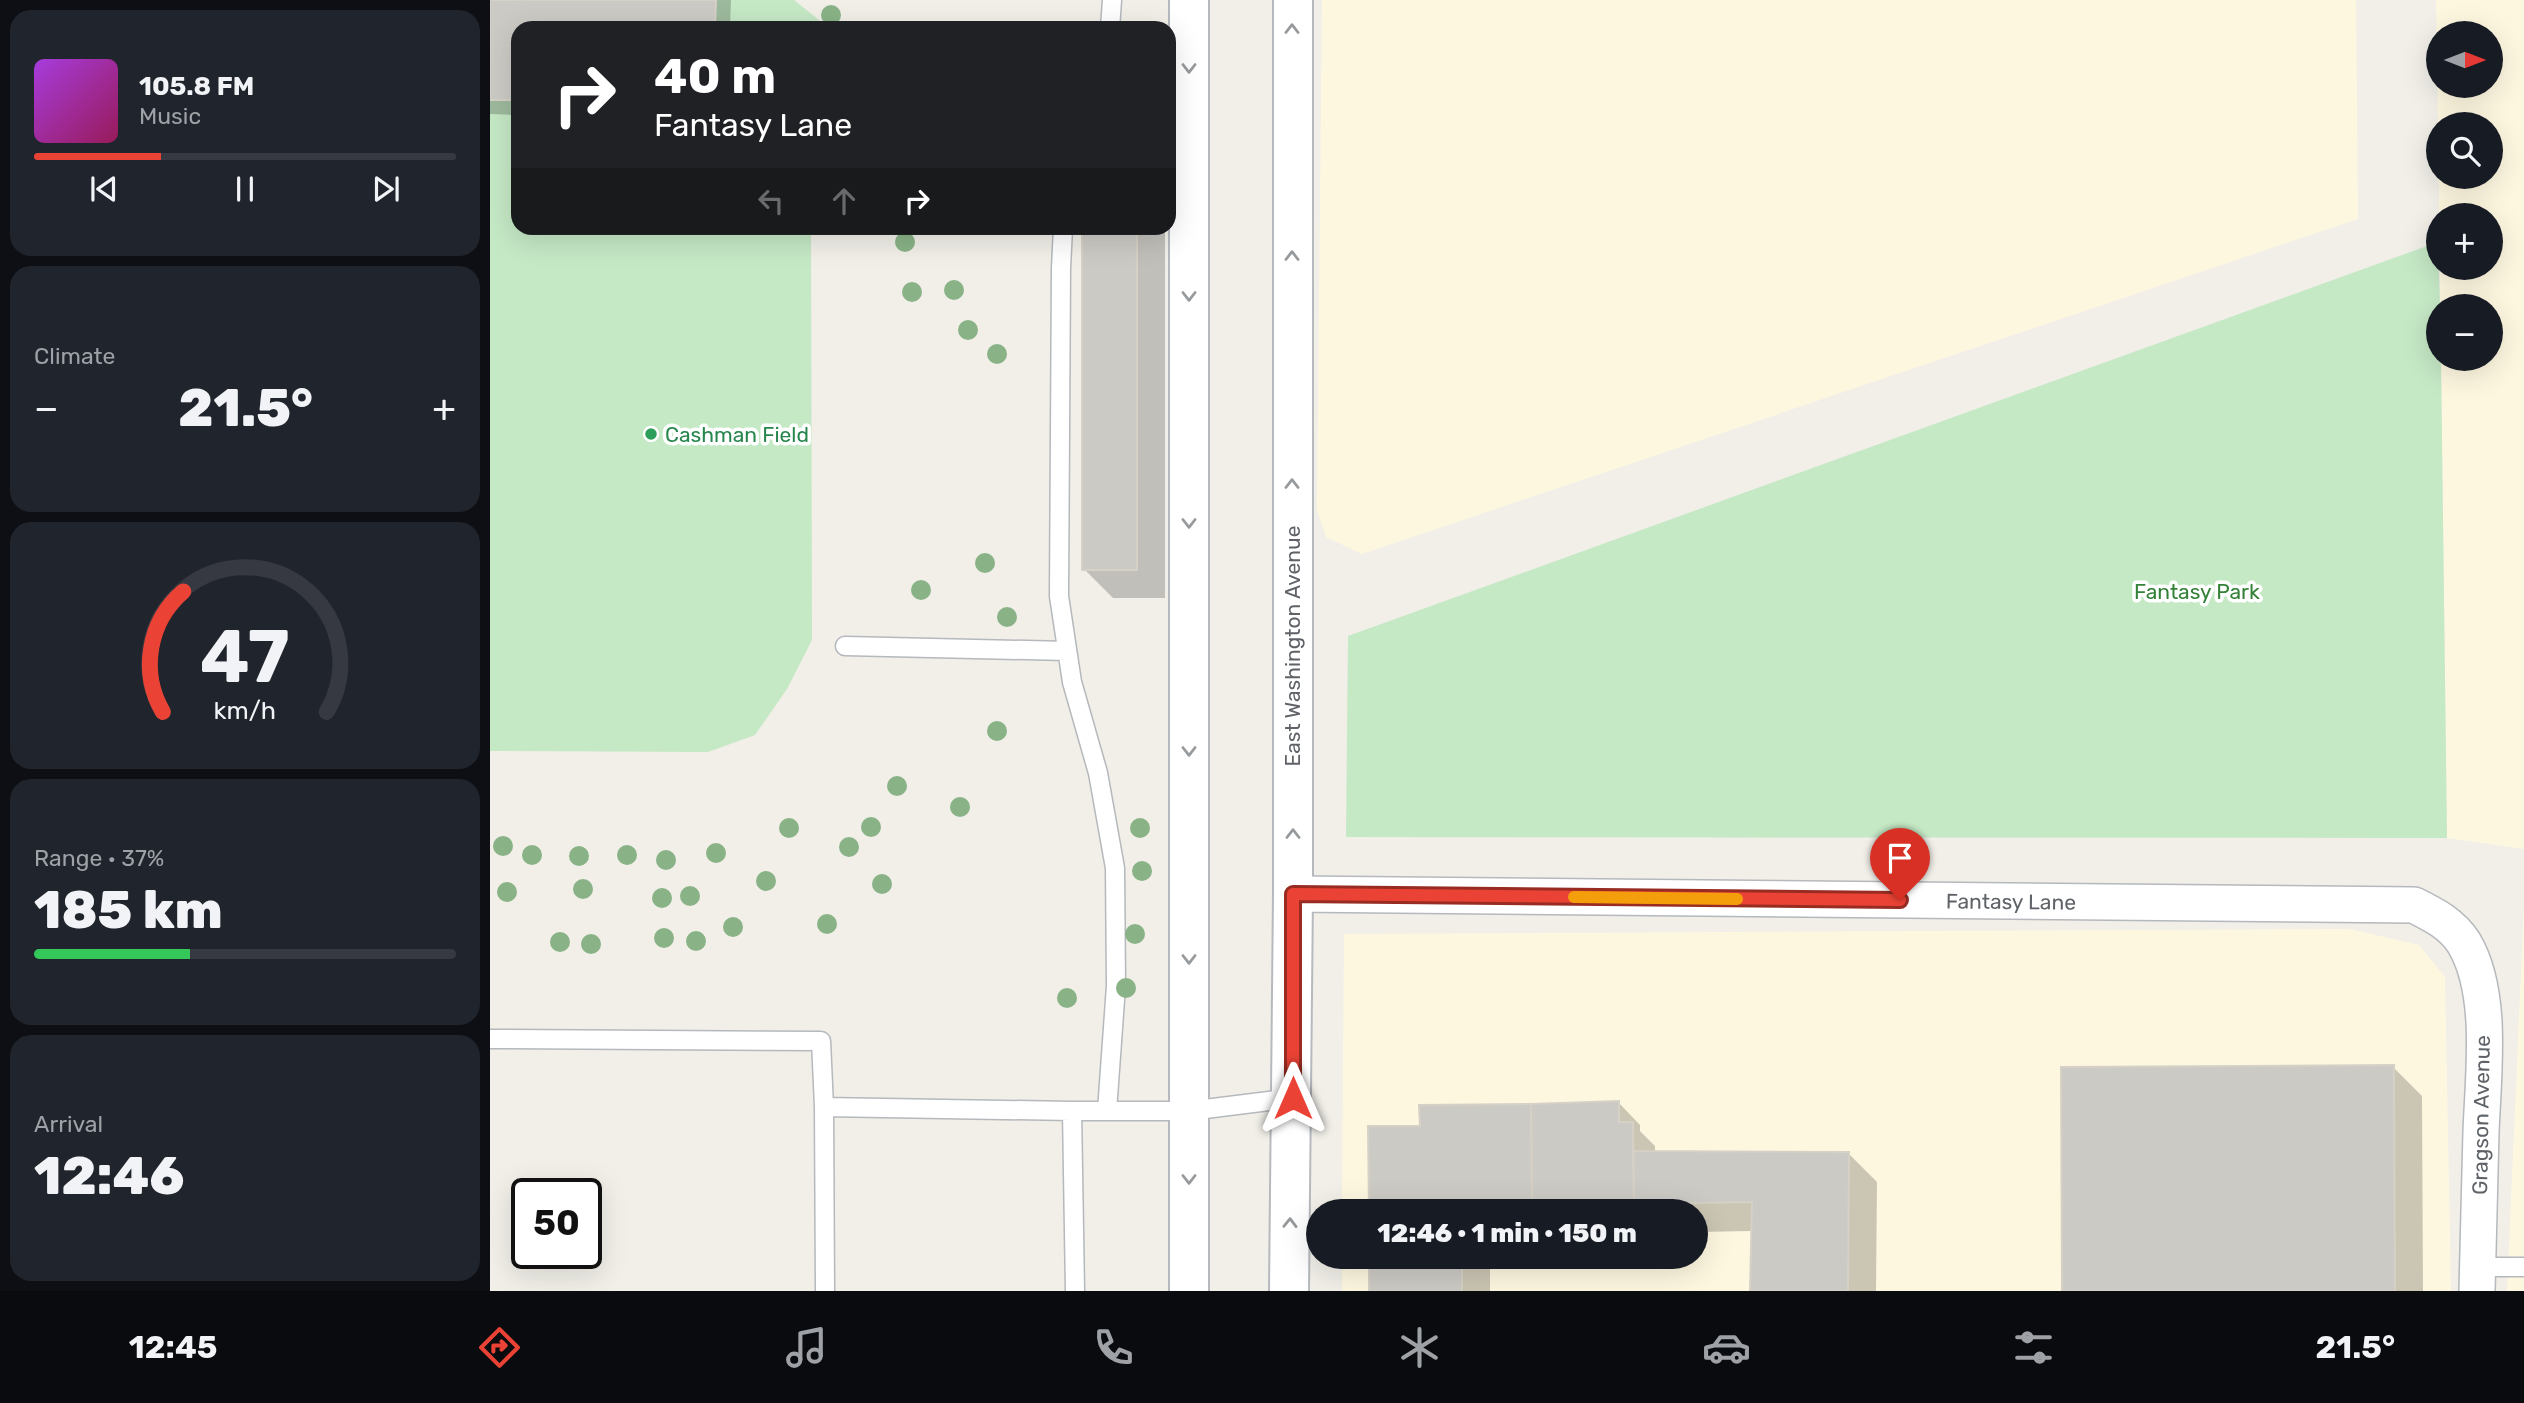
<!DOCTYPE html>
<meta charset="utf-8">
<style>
body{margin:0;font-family:Rubik,sans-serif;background:#20242c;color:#f1f3f6;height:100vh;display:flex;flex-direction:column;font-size:26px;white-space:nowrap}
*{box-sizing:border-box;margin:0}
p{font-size:23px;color:#9ea1a6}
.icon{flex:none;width:38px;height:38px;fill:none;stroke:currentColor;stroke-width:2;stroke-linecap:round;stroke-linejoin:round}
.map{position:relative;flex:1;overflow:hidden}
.side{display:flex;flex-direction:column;gap:10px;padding:10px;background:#0d0f14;width:490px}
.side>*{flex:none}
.hud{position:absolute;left:21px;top:21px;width:665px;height:214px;border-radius:21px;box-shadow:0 7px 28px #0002;background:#202124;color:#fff;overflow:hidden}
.needle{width:46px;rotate:90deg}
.buttons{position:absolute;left:1936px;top:21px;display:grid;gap:14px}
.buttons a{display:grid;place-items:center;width:77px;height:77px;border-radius:50%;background:#171b24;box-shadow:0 7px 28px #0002;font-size:35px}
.speed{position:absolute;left:21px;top:1178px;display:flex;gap:14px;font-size:35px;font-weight:700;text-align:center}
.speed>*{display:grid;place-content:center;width:91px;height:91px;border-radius:50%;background:#171b24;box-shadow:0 7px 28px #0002;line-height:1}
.speed .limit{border:4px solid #111;border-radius:10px;background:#fff;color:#111}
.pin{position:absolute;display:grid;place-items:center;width:60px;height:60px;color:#fff;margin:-72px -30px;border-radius:50% 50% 50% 0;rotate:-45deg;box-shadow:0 0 7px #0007}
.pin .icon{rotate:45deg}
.me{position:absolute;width:77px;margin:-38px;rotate:0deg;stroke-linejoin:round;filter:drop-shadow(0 0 5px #0008)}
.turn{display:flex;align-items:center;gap:24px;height:147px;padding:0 28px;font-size:32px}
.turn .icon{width:91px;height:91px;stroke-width:2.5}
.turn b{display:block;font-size:49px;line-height:60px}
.lanes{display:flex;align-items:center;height:66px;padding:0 28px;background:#0003;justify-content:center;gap:35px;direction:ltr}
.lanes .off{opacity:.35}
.big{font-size:52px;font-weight:800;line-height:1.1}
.side .widget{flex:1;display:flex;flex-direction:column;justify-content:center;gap:10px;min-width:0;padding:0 24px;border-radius:21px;background:#20242c}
.side .dial{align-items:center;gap:0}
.dial svg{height:182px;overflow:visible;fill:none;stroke:#363941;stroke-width:7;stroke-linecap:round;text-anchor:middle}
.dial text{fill:#f1f3f6;stroke:none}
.song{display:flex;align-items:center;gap:21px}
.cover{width:84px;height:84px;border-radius:10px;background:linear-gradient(135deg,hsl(280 70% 55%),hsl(330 70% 35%))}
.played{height:7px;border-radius:4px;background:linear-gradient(90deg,#ea4335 30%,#363941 30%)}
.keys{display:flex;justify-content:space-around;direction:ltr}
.heat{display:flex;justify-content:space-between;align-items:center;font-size:38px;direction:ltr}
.charge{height:10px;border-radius:5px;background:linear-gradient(90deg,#34c759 37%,#363941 0)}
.trip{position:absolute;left:816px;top:1199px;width:402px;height:70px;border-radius:35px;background:#171b24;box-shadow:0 7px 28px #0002;font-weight:800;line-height:70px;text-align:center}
.tabs{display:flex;height:112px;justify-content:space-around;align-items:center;background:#090b0e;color:#9ea1a6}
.tabs .icon{width:49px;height:49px}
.tabs .selected{color:#ea4335}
.tabs b{font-size:32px;color:#f1f3f6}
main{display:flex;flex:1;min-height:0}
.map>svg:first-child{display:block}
.commercial{fill:#fef7e0;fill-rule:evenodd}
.green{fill:#c5e8c5}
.shadow{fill:#0003}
.building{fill:#cccac5;stroke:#d6d1c6;stroke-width:2}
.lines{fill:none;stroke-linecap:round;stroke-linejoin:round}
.service-casing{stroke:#b5b8bc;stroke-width:21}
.minor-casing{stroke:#b5b8bc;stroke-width:38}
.secondary-casing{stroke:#b6babf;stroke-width:42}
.service{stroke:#fff;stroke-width:18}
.minor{stroke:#fff;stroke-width:35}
.secondary{stroke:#fff;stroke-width:38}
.tree{fill:#89b387}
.oneway{stroke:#979a9d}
.route-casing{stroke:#982c22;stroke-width:18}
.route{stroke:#ea4335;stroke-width:12}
.slow{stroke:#f59e0b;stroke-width:12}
.leisure-dot{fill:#2e9e5b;stroke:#fff;stroke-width:2.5}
.labels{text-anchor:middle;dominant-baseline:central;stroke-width:7;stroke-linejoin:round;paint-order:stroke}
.leisure-label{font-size:21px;fill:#27864d;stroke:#fff;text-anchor:start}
.park-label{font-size:21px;fill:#348238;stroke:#fff}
.street-label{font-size:21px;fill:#5f6368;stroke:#fff}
</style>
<main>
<section class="side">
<div class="widget">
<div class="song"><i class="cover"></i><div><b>105.8 FM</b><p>Music</p></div></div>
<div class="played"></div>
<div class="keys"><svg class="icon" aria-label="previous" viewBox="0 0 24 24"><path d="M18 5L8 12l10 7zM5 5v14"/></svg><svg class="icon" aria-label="pause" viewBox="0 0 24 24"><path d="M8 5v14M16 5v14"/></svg><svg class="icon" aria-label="next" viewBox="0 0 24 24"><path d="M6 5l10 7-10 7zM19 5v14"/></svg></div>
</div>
<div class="widget"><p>Climate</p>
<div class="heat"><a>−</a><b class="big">21.5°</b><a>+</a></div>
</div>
<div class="widget dial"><svg viewBox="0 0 100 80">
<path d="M14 69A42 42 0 1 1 86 69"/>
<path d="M14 69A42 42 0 0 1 23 16" stroke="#ea4335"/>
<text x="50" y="56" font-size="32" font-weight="700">47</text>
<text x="50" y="72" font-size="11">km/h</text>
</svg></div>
<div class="widget"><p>Range · 37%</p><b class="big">185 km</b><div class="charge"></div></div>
<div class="widget"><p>Arrival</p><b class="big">12:46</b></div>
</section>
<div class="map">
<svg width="2034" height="1291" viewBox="0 0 2034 1291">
<rect width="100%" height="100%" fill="#f1efe8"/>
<path class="commercial" d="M 832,0 L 1866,0 L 1868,219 L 872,554 L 836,537 L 827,510 Z
M 1946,0 L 2034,0 L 2034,849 L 1957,838 L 1951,359 L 2000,359 L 2000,306 L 1950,306 L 1950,268 L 2000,268 L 2000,215 L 1949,215 L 1949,177 L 2000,177 L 2000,124 L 1948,124 ZM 1948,33 L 2000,33 L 2000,86 L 1948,86 Z
M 2034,904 L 2034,1291 L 2017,1291 Z
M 1860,929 L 1929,945 L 1955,977 L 1961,1291 L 852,1291 L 852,1257 L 1206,1256 L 1206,1211 L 852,1211 L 854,934 Z"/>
<path class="green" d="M 0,0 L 304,0 L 339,28 L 28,28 L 28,228 L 321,228 L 322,640 L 297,689 L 265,735 L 218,752 L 0,751 Z
M 1948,242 L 1950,306 L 1948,306 L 1948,359 L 1951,359 L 1957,838 L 856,837 L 858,636 Z"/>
<path class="shadow" d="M 0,0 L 241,0 L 240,28 L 28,28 L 28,115 L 0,114 Z
M 594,228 L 675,228 L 675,598 L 623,598 L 594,569 Z
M 1903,1067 L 1932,1096 L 1933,1291 L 1574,1291 Z
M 1128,1102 L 1150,1125 L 1150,1131 L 1165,1146 L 1165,1153 L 1359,1154 L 1387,1182 L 1386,1291 L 1262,1291 L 1263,1231 L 1206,1232 L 1206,1211 L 880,1211 L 932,1128 L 1040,1105 Z
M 881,1256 L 1000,1256 L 1000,1291 L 881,1291 Z"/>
<path class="building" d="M 0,0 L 226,0 L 225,28 L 28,28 L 28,100 L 0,100 Z
M 592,228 L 647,228 L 647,570 L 592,570 Z
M 1904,1065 L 1905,1291 L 1572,1291 L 1571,1067 Z
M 1129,1101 L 1129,1122 L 1143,1122 L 1144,1204 L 1042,1204 L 1041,1104 Z
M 1041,1104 L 1042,1211 L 879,1211 L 878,1126 L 930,1126 L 929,1105 Z
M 1143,1151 L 1359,1152 L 1358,1291 L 1260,1291 L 1262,1202 L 1144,1204 Z
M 879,1256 L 972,1256 L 972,1291 L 879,1291 Z"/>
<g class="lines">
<g class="service-casing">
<path id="service" d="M 620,28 L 622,0
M 573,228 L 571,268 L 569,596 L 582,682 L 608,773 L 625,868 L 626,986 L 617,1111
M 355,646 L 577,651
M 0,1039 L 331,1041 L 334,1107 L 582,1111
M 334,1107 L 335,1291
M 1987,1267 L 2034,1267
M 585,1291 L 582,1111 L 699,1111 L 803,1098"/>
</g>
<g class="minor-casing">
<g id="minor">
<path id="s1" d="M 803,894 L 1924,905 C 1944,915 1962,924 1974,943 C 2004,993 1993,1075 1991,1132 C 1990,1185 1988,1238 1987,1291"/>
</g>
</g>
<g class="secondary-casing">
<path id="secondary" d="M 699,0 L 699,1291
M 799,1291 L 803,894 L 803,0"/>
</g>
<use href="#service" class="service"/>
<use href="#minor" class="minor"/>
<use href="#secondary" class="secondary"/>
</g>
<g class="tree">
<circle cx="341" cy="15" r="10"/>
<circle cx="415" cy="242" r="10"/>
<circle cx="464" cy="290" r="10"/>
<circle cx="422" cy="292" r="10"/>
<circle cx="478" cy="330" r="10"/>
<circle cx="507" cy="354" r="10"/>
<circle cx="495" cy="563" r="10"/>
<circle cx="431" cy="590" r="10"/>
<circle cx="517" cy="617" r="10"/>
<circle cx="507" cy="731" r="10"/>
<circle cx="407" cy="786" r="10"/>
<circle cx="470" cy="807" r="10"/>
<circle cx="381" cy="827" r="10"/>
<circle cx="299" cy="828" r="10"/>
<circle cx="650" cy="828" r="10"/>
<circle cx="13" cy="846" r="10"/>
<circle cx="359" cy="847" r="10"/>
<circle cx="226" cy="853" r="10"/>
<circle cx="42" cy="855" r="10"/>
<circle cx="137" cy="855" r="10"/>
<circle cx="89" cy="856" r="10"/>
<circle cx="176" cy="860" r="10"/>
<circle cx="652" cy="871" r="10"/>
<circle cx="276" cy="881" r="10"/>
<circle cx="392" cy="884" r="10"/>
<circle cx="93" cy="889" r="10"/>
<circle cx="17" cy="892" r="10"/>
<circle cx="200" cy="896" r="10"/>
<circle cx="172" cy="898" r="10"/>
<circle cx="337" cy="924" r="10"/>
<circle cx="243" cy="927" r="10"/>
<circle cx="645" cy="934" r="10"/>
<circle cx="174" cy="938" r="10"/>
<circle cx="206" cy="941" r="10"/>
<circle cx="70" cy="942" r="10"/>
<circle cx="101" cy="944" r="10"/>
<circle cx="636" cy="988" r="10"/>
<circle cx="577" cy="998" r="10"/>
</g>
<defs><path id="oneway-chevron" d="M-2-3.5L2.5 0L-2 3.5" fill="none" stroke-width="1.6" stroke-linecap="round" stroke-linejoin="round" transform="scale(1.75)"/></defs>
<g class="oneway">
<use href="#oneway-chevron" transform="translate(802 29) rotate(-90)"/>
<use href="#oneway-chevron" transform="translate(699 68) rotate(90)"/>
<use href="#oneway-chevron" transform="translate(802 256) rotate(-90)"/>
<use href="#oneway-chevron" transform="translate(699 296) rotate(90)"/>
<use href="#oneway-chevron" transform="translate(802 484) rotate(-90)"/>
<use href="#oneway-chevron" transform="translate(699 523) rotate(90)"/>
<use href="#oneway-chevron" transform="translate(699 751) rotate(90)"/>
<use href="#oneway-chevron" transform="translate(803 834) rotate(-90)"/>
<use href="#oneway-chevron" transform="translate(699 959) rotate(90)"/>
<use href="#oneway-chevron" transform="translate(699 1179) rotate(90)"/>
<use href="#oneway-chevron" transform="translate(800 1223) rotate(-89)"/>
</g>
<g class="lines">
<g class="route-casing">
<path id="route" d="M 803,1098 L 803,894 L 1410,900"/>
</g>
<use href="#route" class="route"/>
<path class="slow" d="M 1084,897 L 1247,899"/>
</g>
<circle class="leisure-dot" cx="161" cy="434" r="7"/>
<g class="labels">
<g class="leisure-label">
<text x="175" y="434">Cashman Field</text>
</g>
<g class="park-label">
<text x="1707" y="591">Fantasy Park</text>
</g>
<g class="street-label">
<text transform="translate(802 646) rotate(-90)">East Washington Avenue</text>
<text stroke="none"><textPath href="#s1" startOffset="718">Fantasy Lane</textPath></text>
<text transform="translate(1991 1115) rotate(-89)">Gragson Avenue</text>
</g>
</g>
</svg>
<div class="buttons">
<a><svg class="needle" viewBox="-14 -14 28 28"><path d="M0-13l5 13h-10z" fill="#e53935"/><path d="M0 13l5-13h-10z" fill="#9ea1a6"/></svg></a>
<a><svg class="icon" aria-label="search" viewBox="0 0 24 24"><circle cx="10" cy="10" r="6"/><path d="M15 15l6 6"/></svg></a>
<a>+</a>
<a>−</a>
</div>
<div class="speed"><div class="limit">50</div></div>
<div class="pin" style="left:1410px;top:900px;background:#d93025"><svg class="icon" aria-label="arrive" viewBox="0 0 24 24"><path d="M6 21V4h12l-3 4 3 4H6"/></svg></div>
<svg class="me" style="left:803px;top:1098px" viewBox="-20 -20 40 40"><path d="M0-17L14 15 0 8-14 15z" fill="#ea4335" stroke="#fff" stroke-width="4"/></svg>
<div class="trip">12:46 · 1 min · 150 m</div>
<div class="hud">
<div class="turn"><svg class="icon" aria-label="right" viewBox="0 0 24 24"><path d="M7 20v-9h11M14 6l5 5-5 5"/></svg><div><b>40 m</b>Fantasy Lane</div></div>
<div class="lanes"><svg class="icon off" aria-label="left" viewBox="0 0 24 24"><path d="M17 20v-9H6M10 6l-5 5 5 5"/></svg><svg class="icon off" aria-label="ahead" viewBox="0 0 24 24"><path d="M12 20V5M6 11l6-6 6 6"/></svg><svg class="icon" aria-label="right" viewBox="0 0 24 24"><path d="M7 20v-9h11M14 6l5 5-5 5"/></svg></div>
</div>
</div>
</main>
<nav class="tabs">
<b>12:45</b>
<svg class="icon selected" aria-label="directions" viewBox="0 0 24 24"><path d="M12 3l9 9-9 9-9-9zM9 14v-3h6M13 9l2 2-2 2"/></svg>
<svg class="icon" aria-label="music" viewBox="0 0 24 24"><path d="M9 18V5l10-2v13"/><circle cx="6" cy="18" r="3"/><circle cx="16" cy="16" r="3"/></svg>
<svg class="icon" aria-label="phone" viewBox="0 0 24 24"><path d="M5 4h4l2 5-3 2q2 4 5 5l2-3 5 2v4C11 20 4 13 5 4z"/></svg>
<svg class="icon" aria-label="climate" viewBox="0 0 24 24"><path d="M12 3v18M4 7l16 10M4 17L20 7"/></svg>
<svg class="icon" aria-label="car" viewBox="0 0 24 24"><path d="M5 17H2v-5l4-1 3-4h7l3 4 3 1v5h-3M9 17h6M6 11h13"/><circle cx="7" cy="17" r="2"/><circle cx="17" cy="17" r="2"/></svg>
<svg class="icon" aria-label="filters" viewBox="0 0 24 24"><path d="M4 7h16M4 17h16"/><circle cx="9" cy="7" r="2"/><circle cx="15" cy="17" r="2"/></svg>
<b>21.5°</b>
</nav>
